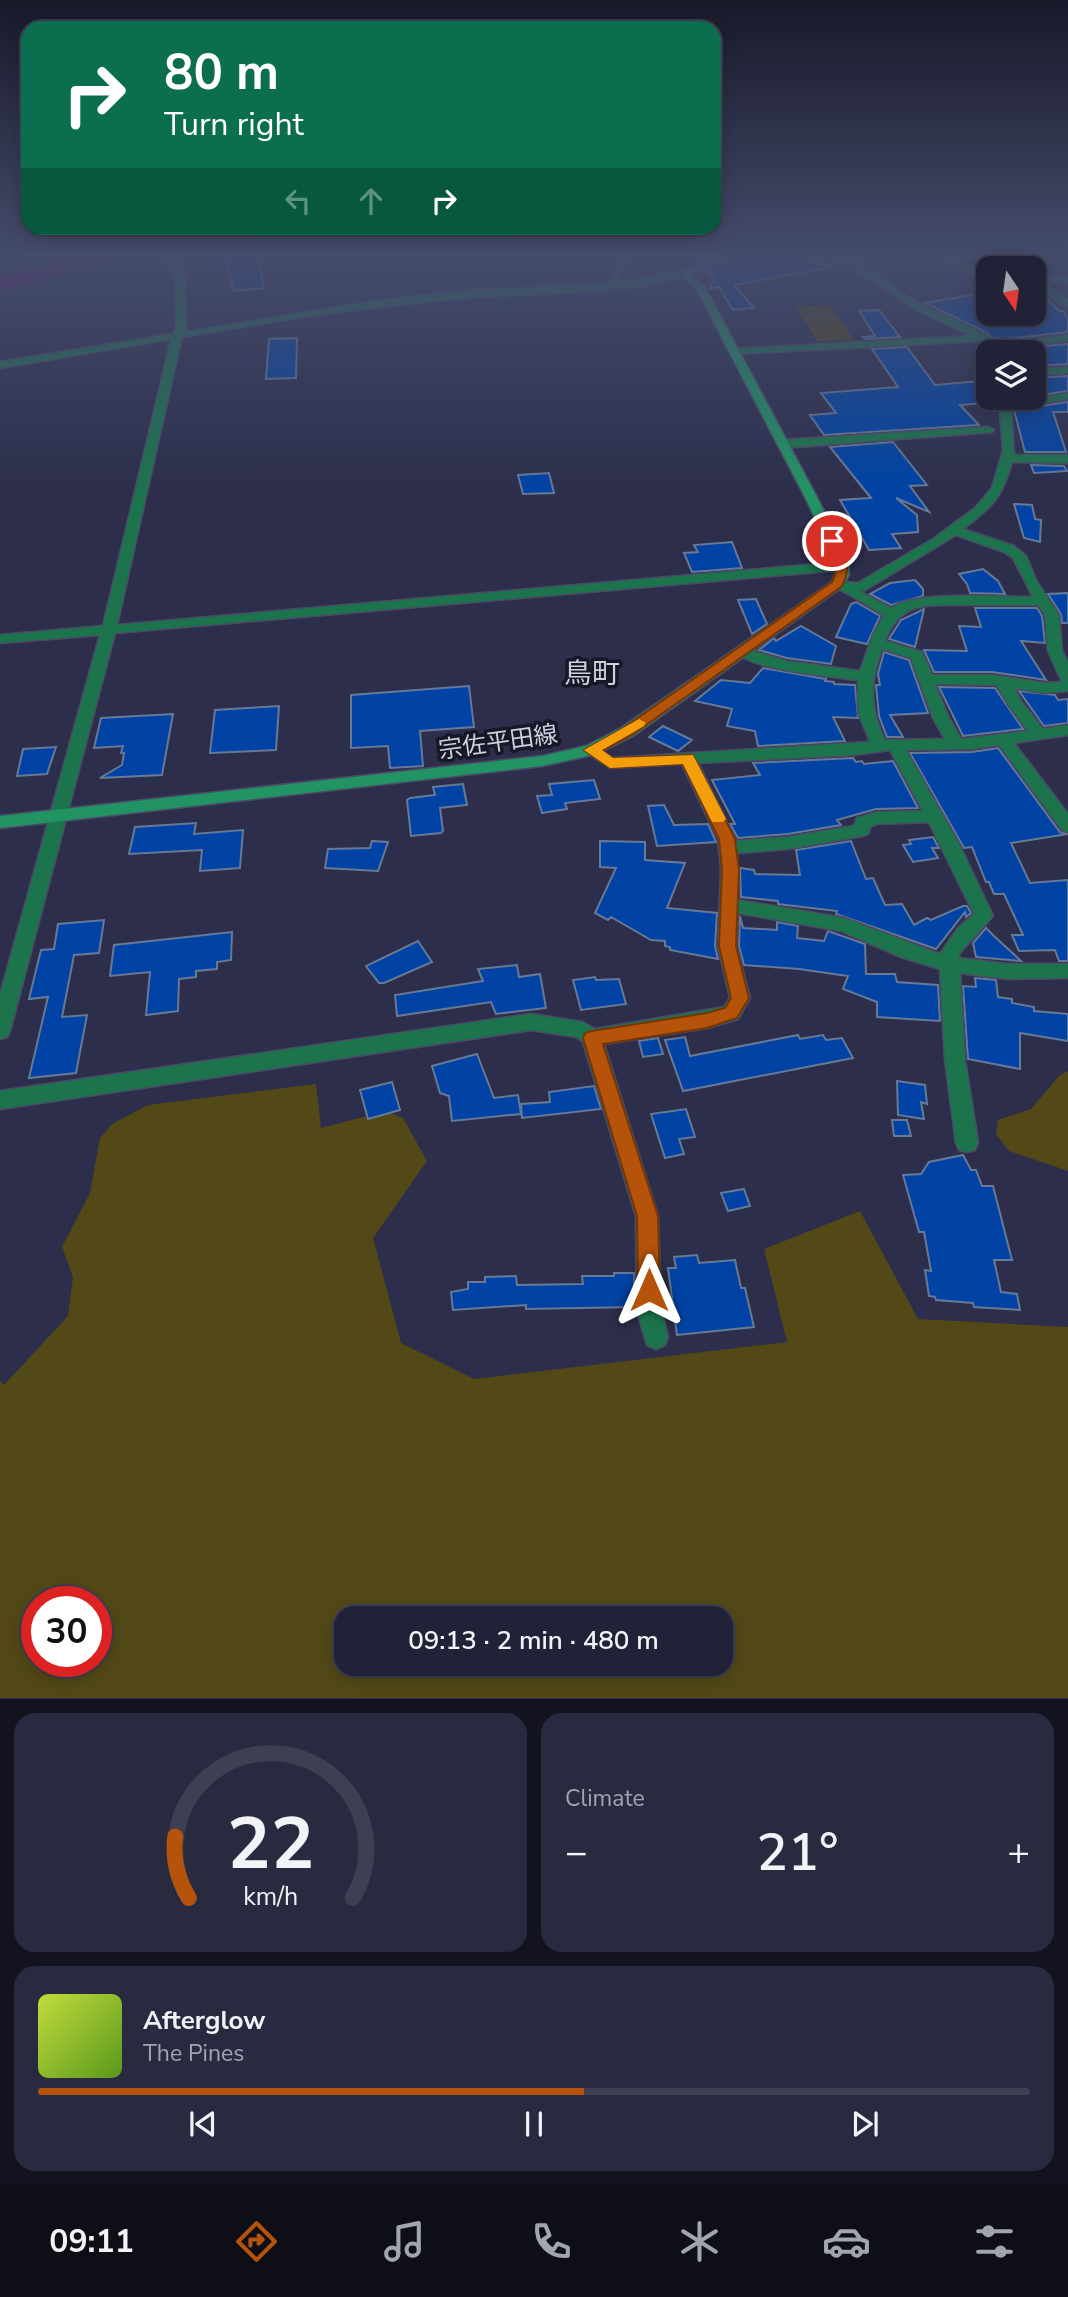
<!DOCTYPE html>
<meta charset="utf-8">
<style>
body{margin:0;font-family:"Nunito Sans","Noto Sans JP",sans-serif;background:#292a40;color:#f1f3f6;height:100vh;display:flex;flex-direction:column;font-size:26px;white-space:nowrap}
*{box-sizing:border-box;margin:0}
p{font-size:23px;color:#a2a4ae}
.icon{flex:none;width:38px;height:38px;fill:none;stroke:currentColor;stroke-width:2;stroke-linecap:round;stroke-linejoin:round}
.map{position:relative;height:1699px;overflow:hidden}
.drawer{display:flex;flex-direction:column;gap:14px;padding:14px;background:#12131f;flex:1}
.drawer>*{flex:none}
.guide{position:absolute;left:21px;top:21px;width:700px;height:214px;border-radius:21px;box-shadow:0 4px 18px #0003,0 0 0 2px #3e3f53;background:#0b6e4f;color:#fff;overflow:hidden}
.needle{width:46px;rotate:167deg}
.controls{position:absolute;left:976px;top:256px;display:grid;gap:14px}
.controls a{display:grid;place-items:center;width:70px;height:70px;border-radius:14px;background:#212238;box-shadow:0 4px 18px #0003,0 0 0 2px #3e3f53;font-size:35px}
.speed{position:absolute;left:21px;top:1586px;display:flex;gap:14px;font-size:35px;font-weight:700;text-align:center}
.speed>*{display:grid;place-content:center;width:91px;height:91px;border-radius:50%;background:#212238;box-shadow:0 4px 18px #0003,0 0 0 2px #3e3f53;line-height:1}
.speed .limit{border:10px solid #d22;background:#fff;color:#111}
.pin{position:absolute;display:grid;place-items:center;width:60px;height:60px;color:#fff;margin:-30px;border:4px solid #fff;border-radius:50%;box-shadow:0 2px 7px #0007}
.me{position:absolute;width:77px;margin:-38px;rotate:0deg;stroke-linejoin:round;filter:drop-shadow(0 0 5px #0008)}
.turn{display:flex;align-items:center;gap:24px;height:147px;padding:0 28px;font-size:32px}
.turn .icon{width:91px;height:91px;stroke-width:2.5}
.turn b{display:block;font-size:49px;line-height:60px}
.lanes{display:flex;align-items:center;height:66px;padding:0 28px;background:#0003;justify-content:center;gap:35px;direction:ltr}
.lanes .off{opacity:.35}
.big{font-size:52px;font-weight:600;line-height:1.1}
.drawer .widget{flex:1;display:flex;flex-direction:column;justify-content:center;gap:10px;min-width:0;padding:0 24px;border-radius:21px;background:#292a40}
.drawer .dial{align-items:center;gap:0}
.dial svg{height:182px;overflow:visible;fill:none;stroke:#3e3f53;stroke-width:7;stroke-linecap:round;text-anchor:middle}
.dial text{fill:#f1f3f6;stroke:none}
.song{display:flex;align-items:center;gap:21px}
.cover{width:84px;height:84px;border-radius:10px;background:linear-gradient(135deg,hsl(70 70% 55%),hsl(90 70% 35%))}
.played{height:7px;border-radius:4px;background:linear-gradient(90deg,#b45309 55%,#3e3f53 55%)}
.keys{display:flex;justify-content:space-around;direction:ltr}
.heat{display:flex;justify-content:space-between;align-items:center;font-size:38px;direction:ltr}
.drawer .tiles{flex:1;display:grid;gap:14px;grid-template-columns:1fr 1fr}
.widget:last-child{grid-column:span 2}
.trip{position:absolute;left:334px;top:1606px;width:399px;height:70px;border-radius:21px;background:#212238;box-shadow:0 4px 18px #0003,0 0 0 2px #3e3f53;font-weight:600;line-height:70px;text-align:center}
.menu{display:flex;height:112px;justify-content:space-around;align-items:center;background:#0d0e16;color:#a2a4ae}
.menu .icon{width:49px;height:49px}
.menu .active{color:#b45309}
.menu b{font-size:32px;color:#f1f3f6}
.map>svg:first-child{display:block}
.green{fill:#524917;fill-rule:evenodd}
.lines{fill:none;stroke-linecap:round;stroke-linejoin:round}
.river{fill:#780260;fill-rule:evenodd}
.building{fill:#0043a4;stroke:#667997;stroke-width:2}
.minor-casing{stroke:#494b66;stroke-width:3}
.tertiary-casing{stroke:#494b66;stroke-width:3}
.secondary-casing{stroke:#494b66;stroke-width:3}
.minor{fill:#1c744d;fill-rule:evenodd}
.tertiary{fill:#1c744d;fill-rule:evenodd}
.secondary{fill:#229363;fill-rule:evenodd}
.route{fill:#b45309;stroke:#753606;stroke-width:2}
.slow{fill:#f59e0b}
.labels{text-anchor:middle;dominant-baseline:central;stroke-width:7;stroke-linejoin:round;paint-order:stroke}
.street-label{font-size:24px;fill:#cdd0e2;stroke:#171825}
.quarter-label{font-size:28px;fill:#cdd0e2;stroke:#171825}
</style>
<div class="map">
<svg width="1068" height="1699" viewBox="0 0 1068 1699">
<rect width="100%" height="100%" fill="#2c2e4b"/>
<path class="green" d="M 830,305 L 854,340 L 818,342 L 795,307 Z
M 1068,1071 L 1068,1171 L 1009,1151 L 996,1134 L 998,1120 L 1031,1109 L 1060,1075 Z
M 316,1084 L 321,1128 L 386,1111 L 403,1118 L 427,1161 L 373,1238 L 401,1343 L 474,1379 L 787,1342 L 764,1249 L 860,1211 L 918,1319 L 1068,1327 L 1068,1698 L 0,1698 L 0,1380 L 4,1385 L 68,1316 L 73,1277 L 62,1247 L 90,1193 L 100,1138 L 112,1124 L 148,1105 ZM 37,1601 L 96,1601 L 96,1661 L 37,1661 ZM 346,1619 L 721,1619 L 721,1664 L 346,1664 Z"/>
<g class="lines">
<path class="river" d="M 91,253 L 121,253 L 119,257 L 0,290 L 0,278 Z"/>
</g>
<path class="building" d="M 226,253 L 257,253 L 264,288 L 233,291 Z
M 742,253 L 803,253 L 801,256 L 809,257 L 806,261 L 832,267 L 734,285 L 754,308 L 733,310 L 719,287 L 709,289 L 715,280 L 706,270 Z
M 1034,284 L 1037,284 L 1045,297 L 1059,311 L 1064,311 L 1068,320 L 1068,332 L 1008,339 L 991,338 L 986,332 L 925,303 L 989,292 L 989,313 L 1034,313 Z
M 879,310 L 900,337 L 865,339 L 863,337 L 875,336 L 859,311 Z
M 297,338 L 296,378 L 266,379 L 269,339 Z
M 1068,344 L 1068,364 L 1034,366 L 1034,352 L 1009,352 L 1005,349 Z
M 907,347 L 935,385 L 980,381 L 989,390 L 989,397 L 996,398 L 997,402 L 960,405 L 979,425 L 824,435 L 810,415 L 836,413 L 821,393 L 898,387 L 872,349 Z
M 1068,376 L 1068,391 L 1034,396 L 1034,378 Z
M 1068,402 L 1068,412 L 1053,412 L 1066,452 L 1025,452 L 1014,410 Z
M 893,442 L 927,485 L 910,486 L 929,512 L 896,498 L 917,515 L 918,532 L 892,534 L 901,548 L 869,550 L 840,500 L 871,498 L 830,447 Z
M 1031,465 L 1064,466 L 1067,471 L 1034,473 Z
M 549,473 L 554,493 L 523,494 L 518,475 Z
M 1014,504 L 1032,505 L 1035,519 L 1041,520 L 1040,542 L 1024,538 Z
M 732,542 L 742,568 L 692,572 L 684,553 L 698,552 L 694,545 Z
M 983,569 L 998,581 L 1005,594 L 970,593 L 967,584 L 959,574 Z
M 915,580 L 923,589 L 923,596 L 891,605 L 870,594 L 890,583 Z
M 1068,593 L 1068,623 L 1062,623 L 1061,614 L 1048,594 Z
M 756,599 L 767,624 L 752,634 L 738,600 Z
M 856,602 L 880,616 L 867,644 L 836,637 L 851,604 Z
M 975,608 L 1037,608 L 1042,616 L 1045,643 L 1021,641 L 1046,680 L 992,672 L 934,672 L 924,650 L 967,651 L 959,626 L 981,627 Z
M 924,609 L 915,647 L 889,639 L 901,620 Z
M 801,626 L 836,646 L 831,664 L 787,658 L 759,650 L 774,638 L 776,641 Z
M 884,652 L 909,660 L 928,713 L 890,715 L 903,737 L 887,737 L 879,716 L 876,685 L 880,685 L 878,674 Z
M 763,668 L 826,679 L 825,681 L 834,682 L 834,684 L 855,685 L 858,718 L 833,717 L 845,741 L 758,746 L 755,731 L 727,726 L 732,709 L 695,701 L 721,680 L 750,683 Z
M 469,686 L 474,727 L 420,731 L 423,766 L 390,768 L 388,746 L 351,748 L 351,695 Z
M 939,687 L 995,688 L 1023,729 L 963,736 Z
M 1019,691 L 1055,695 L 1058,700 L 1068,699 L 1068,723 L 1044,726 Z
M 279,706 L 276,750 L 210,753 L 215,710 Z
M 173,714 L 162,775 L 100,778 L 122,765 L 124,753 L 121,753 L 123,746 L 94,748 L 101,718 Z
M 663,726 L 692,740 L 678,751 L 649,737 Z
M 56,747 L 47,774 L 17,776 L 23,749 Z
M 998,748 L 1060,832 L 1068,834 L 1011,843 L 1030,883 L 1068,880 L 1068,961 L 1059,961 L 1055,950 L 1019,951 L 1012,935 L 1023,935 L 1004,894 L 994,894 L 989,882 L 986,882 L 972,847 L 964,848 L 910,753 L 972,752 Z
M 853,758 L 856,762 L 862,761 L 864,764 L 893,761 L 918,808 L 876,809 L 837,820 L 841,825 L 788,834 L 738,838 L 730,824 L 735,824 L 712,780 L 760,775 L 753,763 Z
M 594,780 L 600,799 L 565,803 L 567,809 L 542,813 L 537,796 L 552,795 L 549,784 Z
M 463,784 L 467,805 L 440,808 L 443,831 L 441,833 L 411,836 L 407,800 L 410,798 L 435,795 L 433,787 Z
M 664,805 L 674,825 L 708,824 L 716,842 L 657,846 L 648,806 Z
M 196,823 L 194,834 L 243,830 L 240,868 L 200,871 L 202,850 L 129,854 L 135,827 Z
M 933,837 L 939,848 L 932,848 L 938,858 L 913,862 L 903,845 L 911,844 L 909,840 Z
M 372,841 L 388,842 L 378,871 L 325,868 L 328,849 L 370,848 Z
M 600,841 L 645,842 L 645,860 L 685,863 L 667,908 L 717,913 L 715,946 L 718,959 L 670,950 L 670,947 L 665,946 L 665,941 L 651,940 L 611,917 L 608,920 L 595,913 L 616,868 L 600,867 Z
M 851,841 L 866,879 L 873,878 L 885,905 L 902,904 L 914,925 L 927,918 L 931,920 L 963,906 L 967,906 L 971,913 L 966,917 L 965,912 L 936,949 L 836,914 L 837,911 L 778,904 L 778,901 L 741,897 L 740,868 L 754,870 L 755,874 L 800,875 L 796,850 Z
M 740,916 L 743,928 L 777,930 L 777,922 L 798,926 L 797,938 L 824,941 L 828,931 L 865,944 L 866,974 L 895,974 L 897,982 L 938,985 L 940,1021 L 877,1017 L 877,1002 L 843,989 L 848,976 L 799,969 L 744,965 L 739,946 Z
M 104,920 L 99,953 L 74,955 L 62,1017 L 87,1015 L 76,1073 L 29,1078 L 48,997 L 29,999 L 41,950 L 54,949 L 58,924 Z
M 986,928 L 994,936 L 1021,961 L 976,957 L 973,943 Z
M 232,932 L 231,960 L 217,962 L 217,969 L 196,971 L 196,977 L 179,979 L 178,1011 L 146,1015 L 150,972 L 110,976 L 114,945 Z
M 418,941 L 432,962 L 384,983 L 379,983 L 366,966 Z
M 517,965 L 519,977 L 540,974 L 546,1008 L 496,1014 L 491,1002 L 397,1016 L 395,995 L 483,981 L 478,969 Z
M 595,977 L 596,980 L 619,979 L 626,1004 L 581,1010 L 573,980 Z
M 975,978 L 996,980 L 998,997 L 1012,999 L 1012,1003 L 1034,1007 L 1034,1011 L 1068,1014 L 1068,1041 L 1020,1033 L 1020,1069 L 968,1059 L 963,986 L 976,987 Z
M 798,1035 L 800,1039 L 823,1035 L 826,1040 L 842,1038 L 853,1058 L 683,1091 L 665,1040 L 685,1037 L 690,1056 Z
M 658,1038 L 663,1054 L 643,1057 L 639,1041 Z
M 477,1054 L 494,1098 L 518,1095 L 521,1114 L 452,1121 L 449,1096 L 440,1093 L 432,1066 Z
M 897,1081 L 925,1085 L 927,1104 L 921,1102 L 924,1119 L 898,1115 Z
M 392,1082 L 400,1110 L 368,1119 L 360,1090 Z
M 594,1086 L 601,1109 L 522,1118 L 521,1104 L 550,1102 L 549,1092 Z
M 686,1109 L 695,1137 L 679,1139 L 684,1154 L 665,1158 L 651,1114 Z
M 892,1120 L 907,1120 L 911,1136 L 894,1136 Z
M 963,1155 L 971,1170 L 976,1170 L 982,1186 L 993,1186 L 1012,1260 L 994,1260 L 1001,1292 L 1017,1294 L 1020,1310 L 974,1307 L 973,1303 L 936,1300 L 935,1297 L 929,1296 L 925,1270 L 931,1271 L 924,1232 L 919,1232 L 903,1175 L 921,1174 L 929,1162 Z
M 744,1189 L 750,1206 L 728,1211 L 721,1193 Z
M 697,1255 L 699,1263 L 735,1260 L 741,1288 L 745,1288 L 754,1327 L 677,1335 L 668,1268 L 676,1268 L 674,1257 Z
M 614,1273 L 634,1273 L 634,1307 L 526,1309 L 526,1305 L 453,1310 L 451,1292 L 468,1289 L 468,1282 L 485,1282 L 485,1277 L 516,1276 L 517,1285 L 583,1284 L 582,1276 L 614,1276 Z"/>
<g class="lines">
<g class="minor-casing">
<path id="minor" d="M 162,253 L 171,253 L 185,275 L 186,329 L 182,336 L 117,625 L 841,562 L 848,566 L 841,570 L 115,633 L 10,1031 L 7,1037 L 0,1039 L 0,995 L 100,635 L 0,643 L 0,635 L 103,626 L 172,336 L 176,329 L 175,275 Z
M 822,253 C 860,253 891,290 924,306 C 944,316 965,324 985,334 L 990,341 L 1008,342 L 1068,335 L 1068,341 L 994,347 L 997,352 L 989,352 L 989,354 L 979,341 L 731,354 L 730,352 L 735,349 L 972,336 L 915,309 L 864,275 Z
M 930,253 C 950,253 968,267 989,271 L 989,277 L 965,272 Z
M 1034,275 L 1068,278 L 1068,284 L 1048,282 L 1054,292 L 1068,300 L 1068,307 L 1047,296 L 1039,281 L 1034,281 Z
M 1068,367 L 1068,373 L 1034,375 L 1034,369 Z
M 1068,393 L 1068,399 L 1011,408 L 1014,455 L 1068,455 L 1068,463 L 1012,462 C 1002,498 993,506 963,529 L 1014,546 L 1026,556 L 1037,582 L 1059,615 L 1062,651 L 1068,663 L 1068,691 L 1044,693 L 1014,688 L 1021,701 L 1043,729 L 1068,725 L 1068,735 L 1014,743 L 1068,814 L 1068,832 L 1062,830 L 999,745 L 972,749 L 906,750 L 958,842 L 993,916 L 959,954 L 959,958 L 1008,964 L 1068,964 L 1068,978 L 1008,979 L 960,973 L 965,1060 L 978,1143 L 975,1150 L 967,1152 L 959,1150 L 956,1143 L 945,1060 L 940,969 L 901,957 L 841,931 L 738,913 L 736,946 L 750,998 L 738,1019 L 707,1028 L 604,1044 L 658,1216 L 661,1310 L 668,1337 L 665,1345 L 656,1349 L 647,1345 L 637,1310 L 636,1216 L 583,1042 L 577,1037 L 531,1030 L 0,1109 L 0,1091 L 531,1014 L 582,1022 L 595,1029 L 724,1007 L 730,998 L 718,946 L 721,870 L 718,839 L 682,764 L 610,768 L 583,750 L 591,745 L 613,758 L 870,742 L 858,712 L 858,680 C 828,676 754,671 734,651 L 741,647 L 786,661 L 860,671 L 873,635 L 884,615 C 871,608 843,589 832,587 L 832,581 L 858,583 L 933,539 L 975,508 L 992,488 L 1003,450 L 999,397 L 1010,397 L 1010,402 L 1013,402 ZM 956,535 L 1004,552 L 1013,558 L 1033,597 C 999,597 917,590 891,608 L 859,591 L 865,590 ZM 967,605 L 1038,605 L 1045,615 L 1048,651 L 1062,682 L 1044,683 L 992,675 L 932,675 L 922,652 L 885,641 C 901,599 929,606 967,605 ZM 882,649 L 911,658 L 933,718 L 945,739 L 885,740 C 869,708 870,682 882,649 ZM 935,684 L 997,685 L 1009,706 L 1028,731 L 961,739 L 949,718 ZM 890,750 L 923,811 L 877,812 L 857,818 L 854,826 L 788,837 L 736,841 L 698,763 L 854,755 ZM 929,822 L 974,914 L 958,928 L 940,954 L 844,918 L 738,900 L 737,853 L 788,849 L 862,836 L 868,834 L 871,826 L 877,824 Z
M 988,427 L 994,430 L 992,432 L 783,448 L 777,444 L 783,440 Z"/>
</g>
<g class="tertiary-casing">
<path id="tertiary" d="M 621,253 L 629,253 L 619,282 L 684,270 L 689,273 C 662,290 571,292 537,294 C 356,301 178,339 0,368 L 0,362 L 376,301 L 461,291 L 610,283 Z"/>
</g>
<g class="secondary-casing">
<path id="secondary" d="M 728,253 L 740,253 L 690,274 L 705,287 L 819,501 L 848,561 L 849,575 L 842,587 L 633,736 L 597,754 L 542,766 L 0,828 L 0,816 L 542,756 L 586,746 L 621,728 L 832,582 L 835,575 L 834,561 L 807,501 L 696,288 L 679,273 Z"/>
</g>
<use href="#minor" class="minor"/>
<use href="#tertiary" class="tertiary"/>
<use href="#secondary" class="secondary"/>
</g>
<linearGradient id="sky" x2="0" y2="1"><stop stop-color="#181929"/><stop offset="0.52" stop-color="#454c6c"/><stop offset="1" stop-color="#454c6c" stop-opacity="0"/></linearGradient>
<rect width="1068" height="491" fill="url(#sky)"/>
<path class="route" d="M 832,538 C 849,546 851,572 841,587 L 632,735 L 602,751 L 613,758 L 693,755 L 735,839 L 739,870 L 736,946 L 749,998 L 737,1018 L 707,1028 L 603,1044 L 658,1216 L 660,1290 L 657,1297 L 649,1300 L 641,1297 L 638,1290 L 637,1216 L 583,1038 L 585,1033 L 592,1031 L 707,1013 L 725,1008 L 731,998 L 719,946 L 722,870 L 719,839 L 683,764 L 610,768 L 584,750 L 622,729 L 832,582 C 840,568 832,555 826,541 Z"/>
<path class="slow" d="M 639,719 L 646,723 L 644,726 L 602,750 L 613,758 L 693,755 L 726,819 L 723,822 L 712,822 L 683,764 L 610,768 L 584,750 Z"/>
<g class="labels">
<g class="street-label">
<text transform="translate(498 742) rotate(-8)">宗佐平田線</text>
</g>
<g class="quarter-label">
<text x="592" y="674">鳥町</text>
</g>
</g>
</svg>
<div class="controls">
<a><svg class="needle" viewBox="-14 -14 28 28"><path d="M0-13l5 13h-10z" fill="#e53935"/><path d="M0 13l5-13h-10z" fill="#a2a4ae"/></svg></a>
<a><svg class="icon" aria-label="layers" viewBox="0 0 24 24"><path d="M12 4l9 5-9 5-9-5zM3 14l9 5 9-5"/></svg></a>
</div>
<div class="speed"><div class="limit">30</div></div>
<div class="pin" style="left:832px;top:541px;background:#d93025"><svg class="icon" aria-label="arrive" viewBox="0 0 24 24"><path d="M6 21V4h12l-3 4 3 4H6"/></svg></div>
<svg class="me" style="left:649px;top:1290px" viewBox="-20 -20 40 40"><path d="M0-17L14 15 0 8-14 15z" fill="#b45309" stroke="#fff" stroke-width="4"/></svg>
<div class="trip">09:13 · 2 min · 480 m</div>
<div class="guide">
<div class="turn"><svg class="icon" aria-label="right" viewBox="0 0 24 24"><path d="M7 20v-9h11M14 6l5 5-5 5"/></svg><div><b>80 m</b>Turn right</div></div>
<div class="lanes"><svg class="icon off" aria-label="left" viewBox="0 0 24 24"><path d="M17 20v-9H6M10 6l-5 5 5 5"/></svg><svg class="icon off" aria-label="ahead" viewBox="0 0 24 24"><path d="M12 20V5M6 11l6-6 6 6"/></svg><svg class="icon" aria-label="right" viewBox="0 0 24 24"><path d="M7 20v-9h11M14 6l5 5-5 5"/></svg></div>
</div>
</div>
<section class="drawer">
<div class="tiles">
<div class="widget dial"><svg viewBox="0 0 100 80">
<path d="M14 69A42 42 0 1 1 86 69"/>
<path d="M14 69A42 42 0 0 1 8 42" stroke="#b45309"/>
<text x="50" y="56" font-size="32" font-weight="700">22</text>
<text x="50" y="72" font-size="11">km/h</text>
</svg></div>
<div class="widget"><p>Climate</p>
<div class="heat"><a>−</a><b class="big">21°</b><a>+</a></div>
</div>
<div class="widget">
<div class="song"><i class="cover"></i><div><b>Afterglow</b><p>The Pines</p></div></div>
<div class="played"></div>
<div class="keys"><svg class="icon" aria-label="previous" viewBox="0 0 24 24"><path d="M18 5L8 12l10 7zM5 5v14"/></svg><svg class="icon" aria-label="pause" viewBox="0 0 24 24"><path d="M8 5v14M16 5v14"/></svg><svg class="icon" aria-label="next" viewBox="0 0 24 24"><path d="M6 5l10 7-10 7zM19 5v14"/></svg></div>
</div>
</div>
</section>
<nav class="menu">
<b>09:11</b>
<svg class="icon active" aria-label="directions" viewBox="0 0 24 24"><path d="M12 3l9 9-9 9-9-9zM9 14v-3h6M13 9l2 2-2 2"/></svg>
<svg class="icon" aria-label="music" viewBox="0 0 24 24"><path d="M9 18V5l10-2v13"/><circle cx="6" cy="18" r="3"/><circle cx="16" cy="16" r="3"/></svg>
<svg class="icon" aria-label="phone" viewBox="0 0 24 24"><path d="M5 4h4l2 5-3 2q2 4 5 5l2-3 5 2v4C11 20 4 13 5 4z"/></svg>
<svg class="icon" aria-label="climate" viewBox="0 0 24 24"><path d="M12 3v18M4 7l16 10M4 17L20 7"/></svg>
<svg class="icon" aria-label="car" viewBox="0 0 24 24"><path d="M5 17H2v-5l4-1 3-4h7l3 4 3 1v5h-3M9 17h6M6 11h13"/><circle cx="7" cy="17" r="2"/><circle cx="17" cy="17" r="2"/></svg>
<svg class="icon" aria-label="filters" viewBox="0 0 24 24"><path d="M4 7h16M4 17h16"/><circle cx="9" cy="7" r="2"/><circle cx="15" cy="17" r="2"/></svg>
</nav>
